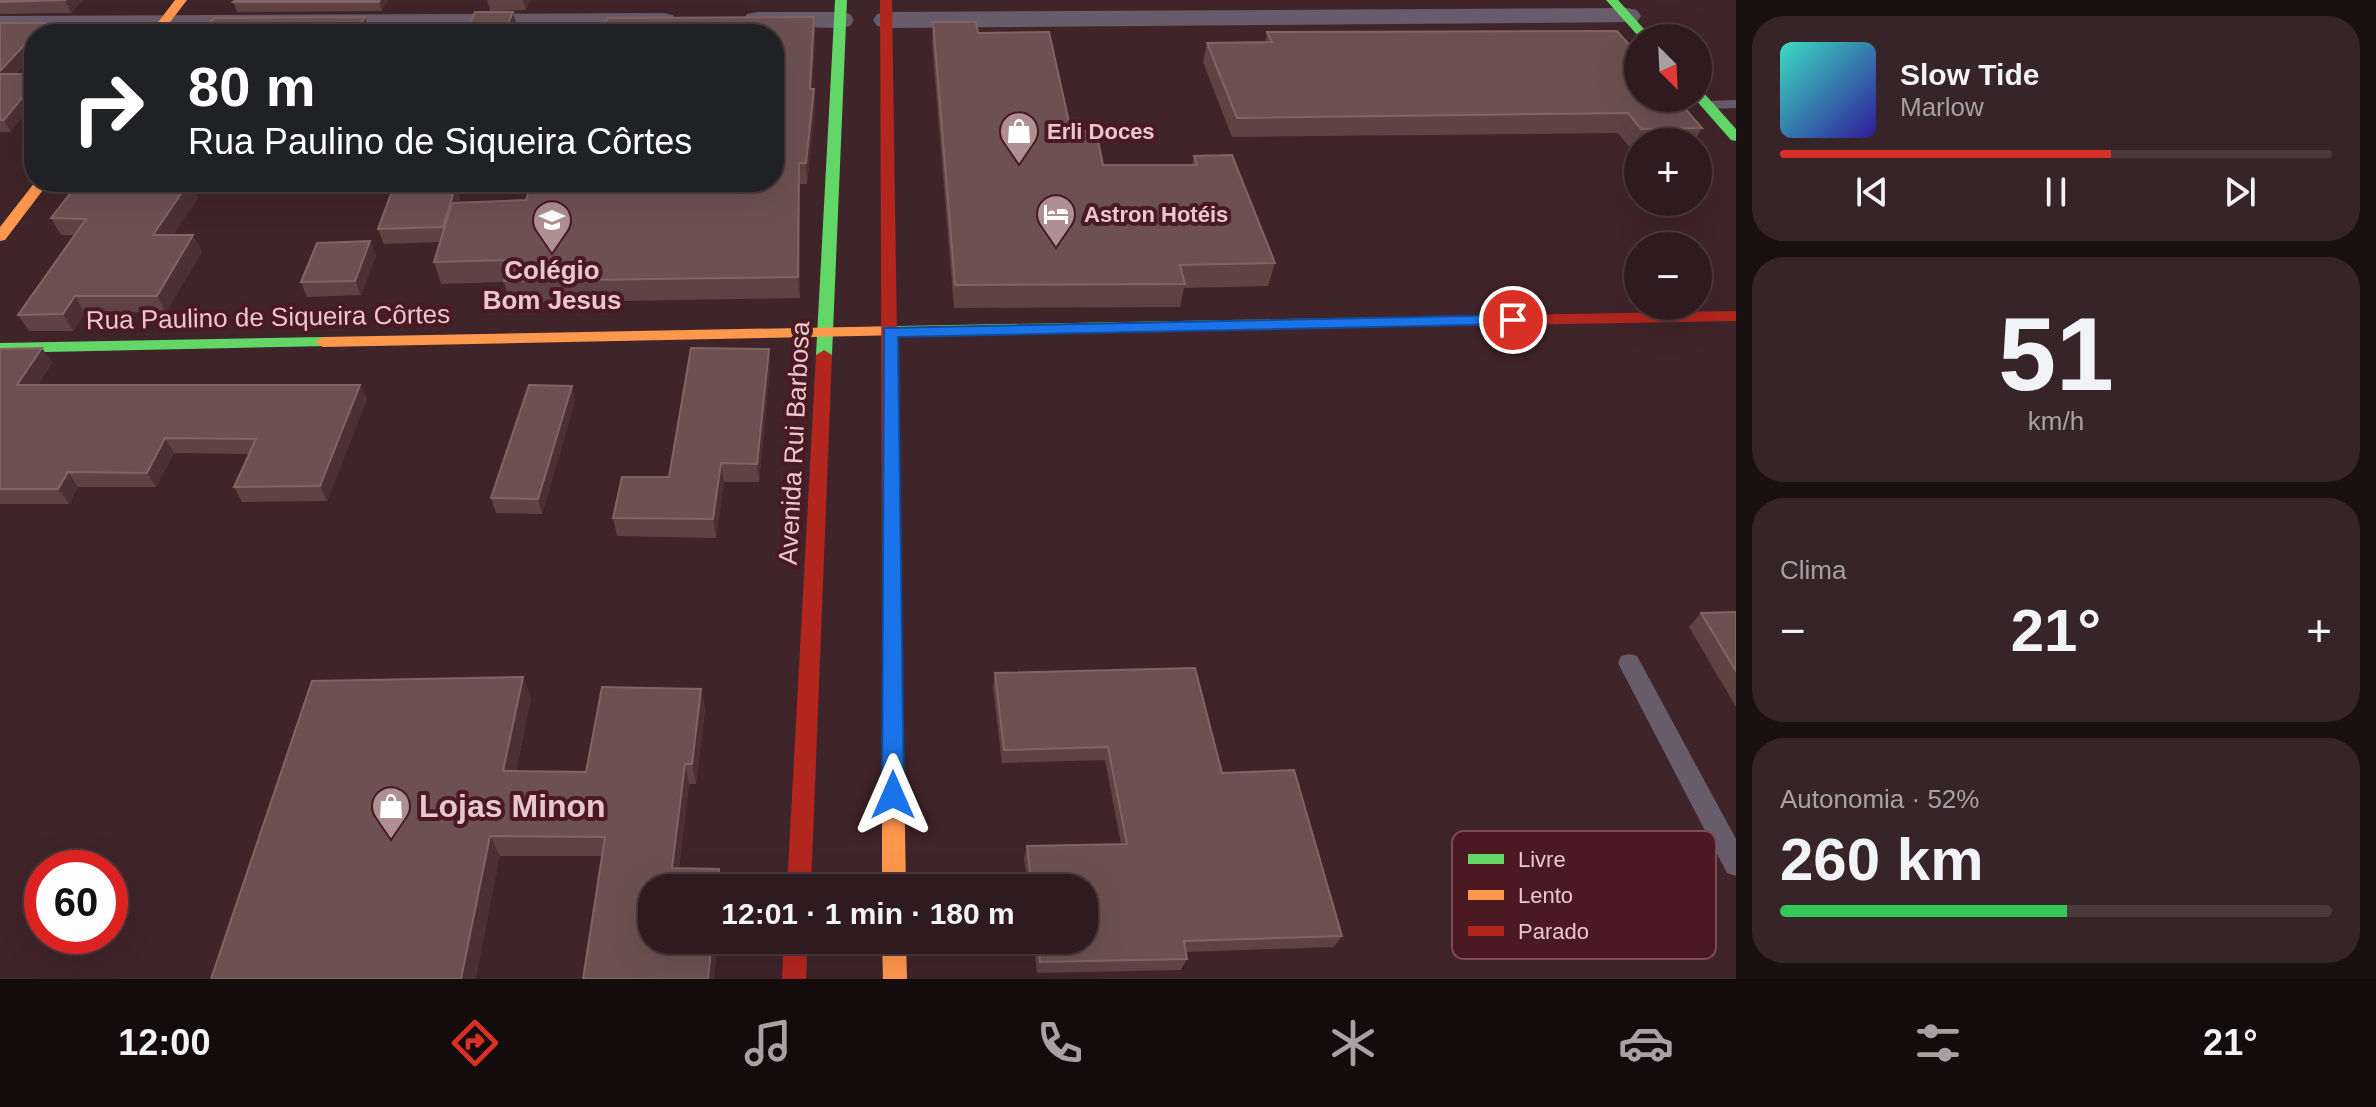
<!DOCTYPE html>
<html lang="pt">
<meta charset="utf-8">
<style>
body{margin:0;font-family:Helvetica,sans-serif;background:#372428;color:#f1f3f6;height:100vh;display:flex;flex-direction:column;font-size:30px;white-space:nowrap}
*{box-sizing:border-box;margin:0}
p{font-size:26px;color:#a7a1a4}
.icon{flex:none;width:44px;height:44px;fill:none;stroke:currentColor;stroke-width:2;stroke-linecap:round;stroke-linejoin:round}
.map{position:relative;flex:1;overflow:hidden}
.side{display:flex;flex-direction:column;gap:16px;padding:16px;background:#1a0f11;width:640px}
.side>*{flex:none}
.top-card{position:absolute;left:24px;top:24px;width:760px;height:168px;border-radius:32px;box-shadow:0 8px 32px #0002,0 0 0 2px #4a393d;background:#202124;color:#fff;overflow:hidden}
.needle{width:52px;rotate:156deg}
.buttons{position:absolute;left:1624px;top:24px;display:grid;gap:16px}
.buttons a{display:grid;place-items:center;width:88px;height:88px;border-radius:50%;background:#2f1b1f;box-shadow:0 8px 32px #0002,0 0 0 2px #4a393d;font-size:40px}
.speed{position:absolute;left:24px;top:850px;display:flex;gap:16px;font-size:40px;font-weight:700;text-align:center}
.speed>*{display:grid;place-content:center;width:104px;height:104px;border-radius:50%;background:#2f1b1f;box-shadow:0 8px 32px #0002,0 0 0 2px #4a393d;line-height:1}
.speed .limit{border:12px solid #d22;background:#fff;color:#111}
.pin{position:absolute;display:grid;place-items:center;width:68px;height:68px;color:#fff;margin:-34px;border:4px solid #fff;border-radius:50%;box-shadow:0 2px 8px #0007}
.me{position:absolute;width:88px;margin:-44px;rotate:0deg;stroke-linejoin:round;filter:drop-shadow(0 0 6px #0008)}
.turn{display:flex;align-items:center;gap:28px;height:168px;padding:0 32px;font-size:36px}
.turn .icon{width:104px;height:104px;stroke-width:2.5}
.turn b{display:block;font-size:56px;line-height:68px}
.big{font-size:60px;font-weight:700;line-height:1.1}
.side .card{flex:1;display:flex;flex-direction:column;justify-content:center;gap:12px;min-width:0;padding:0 28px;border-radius:32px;background:#372428}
.side .dial{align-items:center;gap:0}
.dial b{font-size:104px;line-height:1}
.song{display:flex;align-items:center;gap:24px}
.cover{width:96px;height:96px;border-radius:12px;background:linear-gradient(135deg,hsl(170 70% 55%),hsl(250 70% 35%))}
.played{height:8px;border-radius:4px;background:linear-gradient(90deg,#d93025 60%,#4a393d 60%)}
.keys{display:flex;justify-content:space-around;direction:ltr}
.heat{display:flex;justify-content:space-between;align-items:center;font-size:44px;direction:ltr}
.charge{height:12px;border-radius:6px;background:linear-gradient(90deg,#34c759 52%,#4a393d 0)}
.trip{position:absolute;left:638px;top:874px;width:460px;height:80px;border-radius:32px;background:#2f1b1f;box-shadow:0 8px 32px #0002,0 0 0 2px #4a393d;font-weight:700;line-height:80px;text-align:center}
.tab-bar{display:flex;height:128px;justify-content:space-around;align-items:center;background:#130b0c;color:#a7a1a4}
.tab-bar .icon{width:56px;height:56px}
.tab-bar .on{color:#d93025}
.tab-bar b{font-size:36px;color:#f1f3f6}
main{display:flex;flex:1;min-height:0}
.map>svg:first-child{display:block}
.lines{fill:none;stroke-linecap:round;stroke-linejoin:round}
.lane{fill:#685b6a;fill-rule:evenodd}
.street{fill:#685b6a;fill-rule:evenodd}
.fast{fill:#63d668;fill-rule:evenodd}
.slow{fill:#ff974d;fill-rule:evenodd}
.jam{fill:#b3261e;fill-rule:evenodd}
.wall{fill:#5e4342}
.shaded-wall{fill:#4c3132}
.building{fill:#6d5151;stroke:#816464;stroke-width:2}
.route{fill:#1a73e8;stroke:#114b97;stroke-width:2}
.labels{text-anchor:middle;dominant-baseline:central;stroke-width:8;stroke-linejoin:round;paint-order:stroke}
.far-poi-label{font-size:22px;font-weight:bold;fill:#e9c8ca;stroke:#4a1921;text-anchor:start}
.poi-label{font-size:26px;font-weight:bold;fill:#e9c8ca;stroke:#4a1921}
.street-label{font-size:26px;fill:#e9c8ca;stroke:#4a1921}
.near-poi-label{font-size:32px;font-weight:bold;fill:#e9c8ca;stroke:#4a1921;text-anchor:start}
.key{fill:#4a1921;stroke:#7a4e54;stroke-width:2}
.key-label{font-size:22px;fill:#e9c8ca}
</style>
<main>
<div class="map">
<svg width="1736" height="979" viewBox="0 0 1736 979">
<rect width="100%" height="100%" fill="#3f2429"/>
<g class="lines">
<path class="lane" d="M 1736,100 L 1736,108 L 1707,109 L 1700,105 L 1707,101 Z
M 1629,654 L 1637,656 L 1736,839 L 1736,876 L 1727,873 L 1618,663 L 1621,656 Z"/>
<path class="street" d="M 1627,8 L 1637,10 L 1641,16 L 1637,22 L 887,28 L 877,26 L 873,20 L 877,14 L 887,12 Z
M 757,12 L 840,12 L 850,14 L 854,20 L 850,26 L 840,28 L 747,26 L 743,20 L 747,14 Z
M 663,13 L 673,15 L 677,21 L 673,27 L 0,32 L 0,16 Z"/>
<path class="fast" d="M 835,0 L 847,0 L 832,355 L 824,360 L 816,355 Z
M 1606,0 L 1618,0 L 1652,38 L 1640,38 Z
M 1698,91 L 1703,92 L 1736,129 L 1736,141 L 1731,140 L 1694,98 L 1698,98 Z
M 1396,317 L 1402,318 L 1404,322 L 1402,326 L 900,336 L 892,331 L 900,326 Z
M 323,337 L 331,342 L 329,346 L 0,353 L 0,343 Z"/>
<path class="slow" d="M 175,0 L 187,0 L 161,34 L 149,34 Z
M 35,182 L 49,182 L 5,240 L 0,241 L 0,227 Z
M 900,326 L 908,331 L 906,335 L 323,347 L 315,342 L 323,337 Z
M 891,535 L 898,537 L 900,542 L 906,888 L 882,888 L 882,542 L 884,537 Z
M 882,940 L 906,940 L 907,979 L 883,979 Z"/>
<path class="jam" d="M 880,0 L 892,0 L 900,542 L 898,547 L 884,547 L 882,542 Z
M 1736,311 L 1736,321 L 1396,327 L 1388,322 L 1396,317 Z
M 824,350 L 832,355 L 811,888 L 787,888 L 816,355 Z
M 784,940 L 808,940 L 806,979 L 782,979 Z"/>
</g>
<path class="wall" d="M 0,0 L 83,0 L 71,13 L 0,14 Z
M 388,0 L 382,11 L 237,12 L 233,2 Z
M 487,0 L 530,0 L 526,10 L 490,11 Z
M 475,12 L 513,12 L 518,31 L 516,34 L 603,34 L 607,18 L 814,17 L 815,36 L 812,89 L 814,89 L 815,110 L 807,184 L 800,184 L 800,298 L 510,303 L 504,282 L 441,284 L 434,262 L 440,242 L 384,244 L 378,229 L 394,186 L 456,184 L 460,198 L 459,202 L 526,200 L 532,182 L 774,182 L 774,34 L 465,34 Z
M 933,22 L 1071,131 L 1103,165 L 1192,165 L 1194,156 L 1275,263 L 1268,286 L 1184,288 L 1180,307 L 954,308 L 932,44 Z
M 0,23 L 34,34 L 34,54 L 16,74 L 11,132 L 0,132 Z
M 1267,32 L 1702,128 L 1694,142 L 1638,142 L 1638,148 L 1630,148 L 1618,133 L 1232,137 L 1203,62 L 1207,43 L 1265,43 Z
M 79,182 L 190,182 L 198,198 L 173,235 L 193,235 L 202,252 L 166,312 L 85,313 L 73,331 L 29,331 L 18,315 L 74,235 L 61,235 L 51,218 Z
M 370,241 L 376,256 L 361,295 L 307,297 L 301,282 Z
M 42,348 L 52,363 L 38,385 L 360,385 L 367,399 L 327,501 L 242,502 L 234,487 L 249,454 L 174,453 L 156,487 L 78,487 L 69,504 L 0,504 L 0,349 Z
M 770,368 L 759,482 L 724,482 L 716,538 L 617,536 L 613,518 L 669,477 Z
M 572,386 L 575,401 L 542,514 L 496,513 L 491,498 Z
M 1736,612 L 1736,707 L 1689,627 L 1701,613 Z
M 995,673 L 1222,773 L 1342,936 L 1334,947 L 1186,952 L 1187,959 L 1181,970 L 1037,973 L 1033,940 L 1084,940 L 1084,888 L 1028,888 L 1024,858 L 1027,846 L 1121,844 L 1105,760 L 1002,763 L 993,687 Z
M 312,681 L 531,698 L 516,771 L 586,772 L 701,689 L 705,709 L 696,784 L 689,784 L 679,868 L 719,869 L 722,888 L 652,888 L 652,940 L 718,940 L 714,979 L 583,979 L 602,856 L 500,856 Z"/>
<path class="shaded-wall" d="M 66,0 L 83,0 L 71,13 L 65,1 Z
M 380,0 L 388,0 L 382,11 L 379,2 Z
M 523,0 L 530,0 L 526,10 Z
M 513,12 L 518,31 L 516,34 L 504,34 Z
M 365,17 L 370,32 L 369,34 L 355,34 Z
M 814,17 L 815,36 L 811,110 L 810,89 Z
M 45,23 L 51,34 L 34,34 Z
M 34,34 L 34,54 L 4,86 L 0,79 L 0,71 Z
M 34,83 L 34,103 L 11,132 L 4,120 Z
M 814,89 L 815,110 L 807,184 L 806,163 Z
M 799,163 L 800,184 L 800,298 L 798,277 Z
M 189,182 L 198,198 L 162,252 L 153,235 Z
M 456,184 L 460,198 L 448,242 L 443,227 Z
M 193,235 L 202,252 L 166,312 L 157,296 Z
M 370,241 L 376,256 L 361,295 L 355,281 Z
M 75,296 L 85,313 L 73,331 L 63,314 Z
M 42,348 L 52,363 L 28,399 L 17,385 Z
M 769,349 L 770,368 L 759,482 L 757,464 Z
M 360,385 L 367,399 L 327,501 L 320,486 Z
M 572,386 L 575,401 L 542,514 L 538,499 Z
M 165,438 L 174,453 L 156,487 L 147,473 Z
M 721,463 L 724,482 L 716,538 L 713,519 Z
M 68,472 L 78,487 L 69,504 L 58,489 Z
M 523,677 L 531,698 L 512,791 L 503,771 Z
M 701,689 L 705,709 L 696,784 L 692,764 Z
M 685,764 L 689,784 L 677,887 L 672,868 Z
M 490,836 L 500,856 L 476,979 L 461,979 Z
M 719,869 L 722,888 L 717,888 Z
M 712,940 L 718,940 L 714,979 L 708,979 Z"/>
<path class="building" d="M 0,0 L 66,0 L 0,2 Z
M 235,0 L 380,0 L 379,2 L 233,2 Z
M 475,12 L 513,12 L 504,34 L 603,34 L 607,18 L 814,17 L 810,89 L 814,89 L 806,163 L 799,163 L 798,277 L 504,281 L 510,260 L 434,262 L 452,203 L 526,200 L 532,182 L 774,182 L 774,34 L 465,34 Z
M 365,17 L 355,34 L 202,34 L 214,18 Z
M 933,22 L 976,22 L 978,33 L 1049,32 L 1071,131 L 1096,131 L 1103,165 L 1197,165 L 1194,156 L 1232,155 L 1275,263 L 1180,265 L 1185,284 L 955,285 Z
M 0,23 L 45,23 L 0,71 Z
M 1617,31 L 1638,55 L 1638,98 L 1676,98 L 1702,128 L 1641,129 L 1628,113 L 1237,118 L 1207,43 L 1272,42 L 1267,32 Z
M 0,74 L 34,74 L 34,83 L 4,120 L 0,120 Z
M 79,182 L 189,182 L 153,235 L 193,235 L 157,296 L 75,296 L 63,314 L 18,315 L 86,219 L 51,218 Z
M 456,184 L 443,227 L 378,229 L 394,186 Z
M 370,241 L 355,281 L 301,282 L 317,243 Z
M 42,348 L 17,385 L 360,385 L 320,486 L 234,487 L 256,439 L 165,438 L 147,473 L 68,472 L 58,489 L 0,489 L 0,349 Z
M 691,348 L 769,349 L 757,464 L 721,463 L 713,519 L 613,518 L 622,477 L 669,477 Z
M 529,385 L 572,386 L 538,499 L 491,498 Z
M 1736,612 L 1736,671 L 1701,613 Z
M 1195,668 L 1222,773 L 1294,770 L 1342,936 L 1184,941 L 1187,959 L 1040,962 L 1038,940 L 1084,940 L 1084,888 L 1032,888 L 1027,846 L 1127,844 L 1108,747 L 1004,750 L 995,673 Z
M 523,677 L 503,771 L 586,772 L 602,687 L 701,689 L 692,764 L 685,764 L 672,868 L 719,869 L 717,888 L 652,888 L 652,940 L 712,940 L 708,979 L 583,979 L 605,837 L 490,836 L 461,979 L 211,979 L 312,681 Z"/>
<path class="route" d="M 1513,315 L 1521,320 L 1518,324 L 898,337 L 904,795 L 901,802 L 893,805 L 885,802 L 882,795 L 884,328 Z"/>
<defs>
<g id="shop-pin" transform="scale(2)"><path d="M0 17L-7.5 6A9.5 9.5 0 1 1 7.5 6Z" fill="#ae8f92" stroke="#4a1921"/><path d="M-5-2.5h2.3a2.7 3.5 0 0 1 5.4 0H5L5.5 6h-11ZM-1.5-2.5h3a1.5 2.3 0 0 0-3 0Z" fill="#fff"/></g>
<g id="hotel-pin" transform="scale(2)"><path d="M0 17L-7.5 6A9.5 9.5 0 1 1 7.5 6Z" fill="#ae8f92" stroke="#4a1921"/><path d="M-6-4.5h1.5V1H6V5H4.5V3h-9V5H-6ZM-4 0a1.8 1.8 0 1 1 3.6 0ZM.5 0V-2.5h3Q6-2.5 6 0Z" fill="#fff"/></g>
<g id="school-pin" transform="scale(2)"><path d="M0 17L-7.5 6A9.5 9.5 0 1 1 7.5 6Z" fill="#ae8f92" stroke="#4a1921"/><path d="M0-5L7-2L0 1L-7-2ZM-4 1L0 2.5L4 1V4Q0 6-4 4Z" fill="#fff"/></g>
</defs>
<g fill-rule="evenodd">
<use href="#shop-pin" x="1019" y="131"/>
<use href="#hotel-pin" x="1056" y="214"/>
<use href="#school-pin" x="552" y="220"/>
<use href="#shop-pin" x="391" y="806"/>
</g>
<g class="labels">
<g class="far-poi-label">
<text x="1047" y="131">Erli Doces</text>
<text x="1084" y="214">Astron Hotéis</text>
</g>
<g class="poi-label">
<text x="552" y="270">Colégio<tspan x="552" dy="30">Bom Jesus</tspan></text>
</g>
<g class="street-label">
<text transform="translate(268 317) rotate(-1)">Rua Paulino de Siqueira Côrtes</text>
<text transform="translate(794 443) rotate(-87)">Avenida Rui Barbosa</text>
</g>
<g class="near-poi-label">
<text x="419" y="806">Lojas Minon</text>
</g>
</g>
<rect x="1452" y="831" width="264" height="128" rx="12" class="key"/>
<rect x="1468" y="854" width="36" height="10" fill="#63d668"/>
<rect x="1468" y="890" width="36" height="10" fill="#ff974d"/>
<rect x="1468" y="926" width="36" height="10" fill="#b3261e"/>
<g class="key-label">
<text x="1518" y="867">Livre</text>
<text x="1518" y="903">Lento</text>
<text x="1518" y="939">Parado</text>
</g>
</svg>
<div class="buttons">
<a><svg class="needle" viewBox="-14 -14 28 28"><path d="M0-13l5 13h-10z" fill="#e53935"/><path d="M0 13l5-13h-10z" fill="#a7a1a4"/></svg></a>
<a>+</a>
<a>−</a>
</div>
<div class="speed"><div class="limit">60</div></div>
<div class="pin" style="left:1513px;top:320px;background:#d93025"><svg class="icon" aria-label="arrive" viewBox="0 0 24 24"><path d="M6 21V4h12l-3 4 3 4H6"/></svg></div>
<svg class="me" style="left:893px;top:795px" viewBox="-20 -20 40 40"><path d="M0-17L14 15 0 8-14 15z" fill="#1a73e8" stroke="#fff" stroke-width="4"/></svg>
<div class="trip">12:01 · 1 min · 180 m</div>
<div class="top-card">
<div class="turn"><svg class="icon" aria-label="right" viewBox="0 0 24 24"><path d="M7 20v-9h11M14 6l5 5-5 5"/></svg><div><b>80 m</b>Rua Paulino de Siqueira Côrtes</div></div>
</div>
</div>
<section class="side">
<div class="card">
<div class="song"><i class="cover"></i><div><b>Slow Tide</b><p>Marlow</p></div></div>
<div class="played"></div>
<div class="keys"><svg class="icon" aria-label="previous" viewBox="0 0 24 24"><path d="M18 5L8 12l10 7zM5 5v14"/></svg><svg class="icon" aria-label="pause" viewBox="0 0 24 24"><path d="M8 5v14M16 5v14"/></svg><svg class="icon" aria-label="next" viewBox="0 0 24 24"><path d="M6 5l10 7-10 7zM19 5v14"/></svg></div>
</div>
<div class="card dial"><b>51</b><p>km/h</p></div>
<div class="card"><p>Clima</p>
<div class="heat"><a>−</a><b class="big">21°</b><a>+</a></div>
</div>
<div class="card"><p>Autonomia · 52%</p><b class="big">260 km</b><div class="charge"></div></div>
</section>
</main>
<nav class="tab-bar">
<b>12:00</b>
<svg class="icon on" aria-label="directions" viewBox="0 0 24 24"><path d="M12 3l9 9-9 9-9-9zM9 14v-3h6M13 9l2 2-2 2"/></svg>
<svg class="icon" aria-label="music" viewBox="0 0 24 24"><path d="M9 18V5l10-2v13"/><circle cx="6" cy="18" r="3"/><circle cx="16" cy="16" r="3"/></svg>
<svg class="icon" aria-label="phone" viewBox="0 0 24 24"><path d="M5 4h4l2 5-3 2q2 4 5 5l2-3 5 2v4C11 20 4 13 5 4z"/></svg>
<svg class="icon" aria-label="climate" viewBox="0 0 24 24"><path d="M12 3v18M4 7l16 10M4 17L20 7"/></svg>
<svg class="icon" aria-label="car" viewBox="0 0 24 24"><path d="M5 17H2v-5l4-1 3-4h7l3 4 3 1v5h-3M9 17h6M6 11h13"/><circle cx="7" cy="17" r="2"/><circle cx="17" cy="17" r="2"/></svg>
<svg class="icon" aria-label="filters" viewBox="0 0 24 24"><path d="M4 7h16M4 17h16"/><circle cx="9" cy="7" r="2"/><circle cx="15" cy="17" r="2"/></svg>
<b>21°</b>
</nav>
